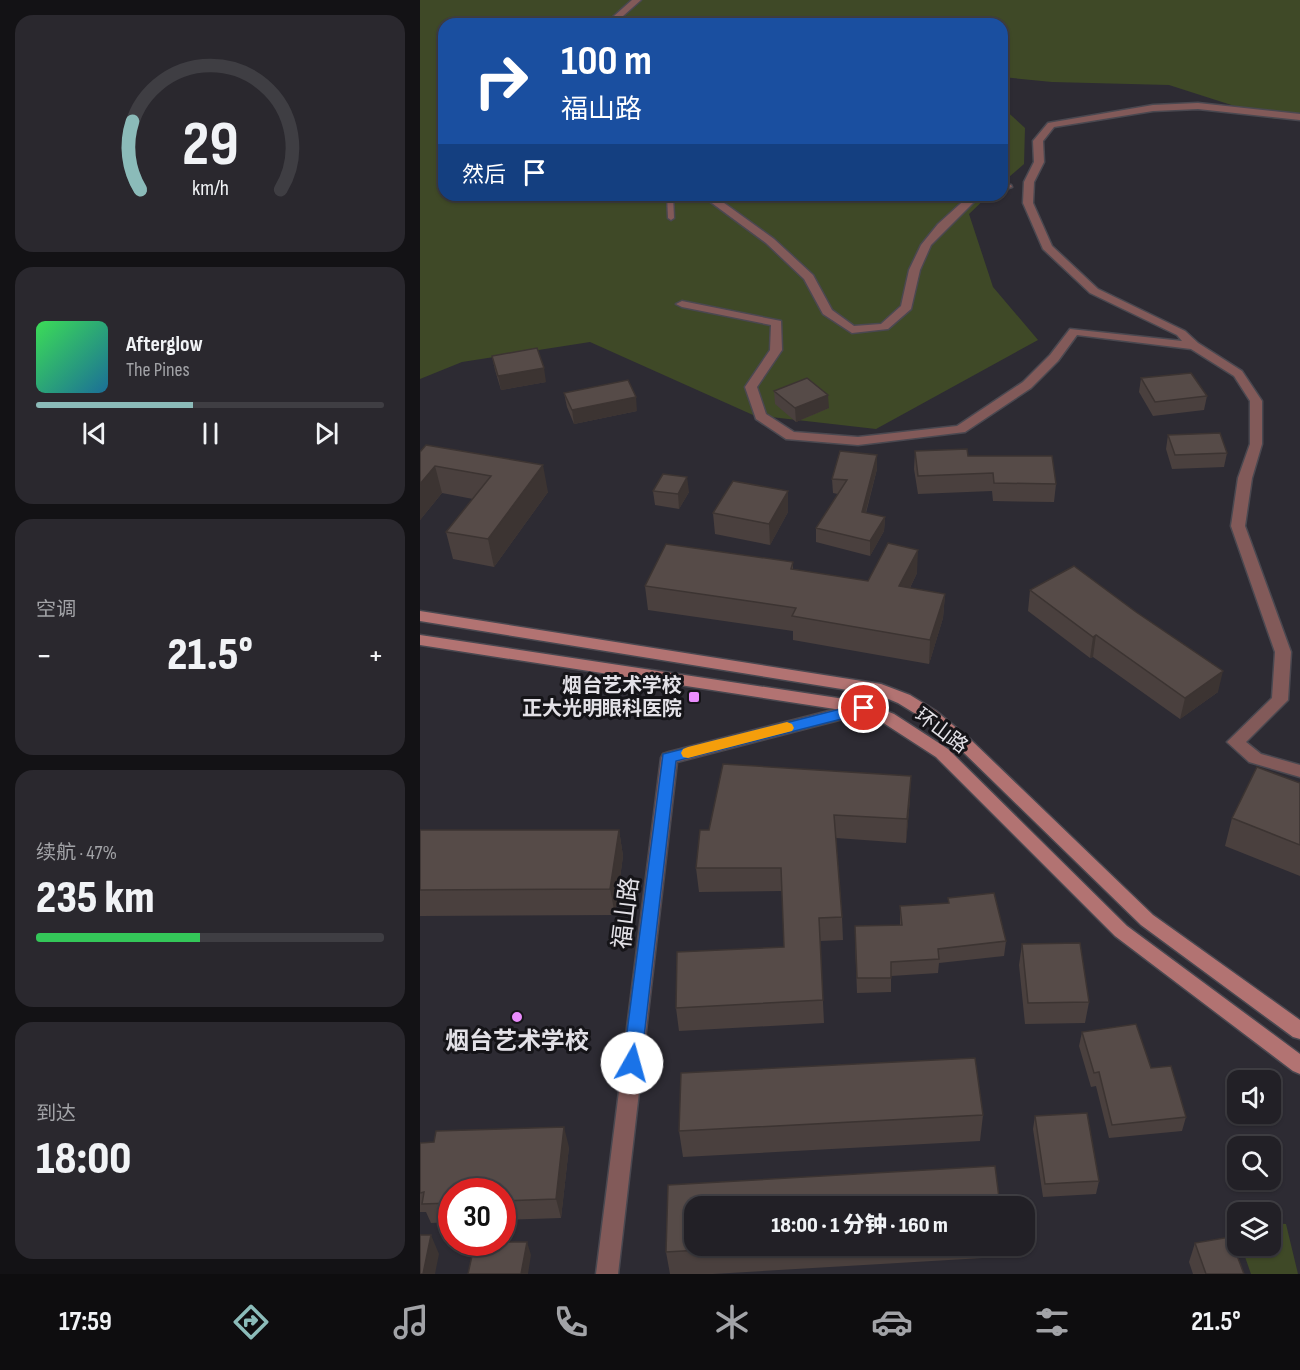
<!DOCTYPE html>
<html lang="zh">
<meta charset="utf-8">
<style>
body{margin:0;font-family:"Sofia Sans Condensed","Noto Sans SC",sans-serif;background:#2a282e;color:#f1f3f6;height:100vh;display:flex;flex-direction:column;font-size:22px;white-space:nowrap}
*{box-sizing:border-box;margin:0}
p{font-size:20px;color:#a2a3a7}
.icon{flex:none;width:33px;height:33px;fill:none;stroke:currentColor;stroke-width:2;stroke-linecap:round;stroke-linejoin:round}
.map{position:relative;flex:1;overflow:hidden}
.sheet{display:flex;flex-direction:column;gap:15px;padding:15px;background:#131215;width:420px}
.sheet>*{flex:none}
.top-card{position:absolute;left:18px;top:18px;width:570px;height:183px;border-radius:18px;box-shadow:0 2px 4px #0004,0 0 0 2px #3f3e43;background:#1a4fa0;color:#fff;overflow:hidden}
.fabs{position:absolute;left:807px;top:1070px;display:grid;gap:12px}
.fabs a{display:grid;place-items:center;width:54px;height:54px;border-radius:12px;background:#222026;box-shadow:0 2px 4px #0004,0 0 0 2px #3f3e43;font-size:30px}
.speed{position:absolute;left:18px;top:1178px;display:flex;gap:12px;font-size:30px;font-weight:700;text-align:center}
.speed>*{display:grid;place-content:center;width:78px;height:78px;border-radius:50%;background:#222026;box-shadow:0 2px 4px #0004,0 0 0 2px #3f3e43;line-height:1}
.speed .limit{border:9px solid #d22;background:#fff;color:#111}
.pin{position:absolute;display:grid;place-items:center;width:51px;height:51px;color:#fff;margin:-26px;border:3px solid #fff;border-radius:50%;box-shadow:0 2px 6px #0007}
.me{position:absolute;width:66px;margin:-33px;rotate:7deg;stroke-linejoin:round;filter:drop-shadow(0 0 4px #0008)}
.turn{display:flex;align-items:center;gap:21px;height:126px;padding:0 24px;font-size:27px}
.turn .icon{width:78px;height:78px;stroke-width:2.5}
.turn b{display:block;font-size:42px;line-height:51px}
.then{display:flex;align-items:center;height:57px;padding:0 24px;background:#0003;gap:12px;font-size:22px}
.big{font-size:45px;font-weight:800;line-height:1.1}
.sheet .tile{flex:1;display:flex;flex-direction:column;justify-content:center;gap:9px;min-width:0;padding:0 21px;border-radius:18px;background:#2a282e}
.sheet .dial{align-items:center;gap:0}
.dial svg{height:156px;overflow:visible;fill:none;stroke:#3f3e43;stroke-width:7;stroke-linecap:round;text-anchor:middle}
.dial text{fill:#f1f3f6;stroke:none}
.song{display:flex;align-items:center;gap:18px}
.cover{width:72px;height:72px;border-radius:9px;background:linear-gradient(135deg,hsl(130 70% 55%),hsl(200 70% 35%))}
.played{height:6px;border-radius:3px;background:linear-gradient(90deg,#8bbbb9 45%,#3f3e43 45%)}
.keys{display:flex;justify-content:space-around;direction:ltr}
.heat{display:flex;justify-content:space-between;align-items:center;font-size:33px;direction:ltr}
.charge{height:9px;border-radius:4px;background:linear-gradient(90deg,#34c759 47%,#3f3e43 0)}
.trip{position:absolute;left:264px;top:1196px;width:351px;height:60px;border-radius:18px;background:#222026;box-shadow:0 2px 4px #0004,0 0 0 2px #3f3e43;font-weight:800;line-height:60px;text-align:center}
.menu{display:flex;height:96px;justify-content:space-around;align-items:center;background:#0e0d0f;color:#a2a3a7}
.menu .icon{width:42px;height:42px}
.menu .selected{color:#8bbbb9}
.menu b{font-size:27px;color:#f1f3f6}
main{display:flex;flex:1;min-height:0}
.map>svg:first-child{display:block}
.green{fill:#3f4927}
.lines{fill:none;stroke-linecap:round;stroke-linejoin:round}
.lane-casing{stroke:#4a4850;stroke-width:3}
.street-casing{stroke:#4a4850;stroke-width:3}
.secondary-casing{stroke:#4a4850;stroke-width:3}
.lane{fill:#825a59;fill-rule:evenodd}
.street{fill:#825a59;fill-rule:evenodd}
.secondary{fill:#b27372;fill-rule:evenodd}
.wall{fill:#4a403e}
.shaded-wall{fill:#3c3432}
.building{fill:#564b48;stroke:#3c3432;stroke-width:1.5}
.route{fill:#1a73e8;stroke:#114b97;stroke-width:1.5}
.slow{fill:#f59e0b}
.poi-dot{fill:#ea8dfd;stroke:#151418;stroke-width:2}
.labels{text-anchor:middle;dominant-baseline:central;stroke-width:6;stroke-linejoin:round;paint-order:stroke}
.poi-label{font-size:20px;font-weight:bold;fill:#e3e1e7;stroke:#151418;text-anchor:end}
.street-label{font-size:20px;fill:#e3e1e7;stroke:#151418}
.near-street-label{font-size:24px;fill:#e3e1e7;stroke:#151418}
.near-poi-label{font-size:24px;font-weight:bold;fill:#e3e1e7;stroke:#151418}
</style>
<main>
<section class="sheet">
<div class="tile dial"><svg viewBox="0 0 100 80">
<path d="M14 69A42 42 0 1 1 86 69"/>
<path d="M14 69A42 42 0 0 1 10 34" stroke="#8bbbb9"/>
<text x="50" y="56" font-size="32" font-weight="700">29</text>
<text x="50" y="72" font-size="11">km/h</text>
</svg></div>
<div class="tile">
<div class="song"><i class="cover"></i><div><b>Afterglow</b><p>The Pines</p></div></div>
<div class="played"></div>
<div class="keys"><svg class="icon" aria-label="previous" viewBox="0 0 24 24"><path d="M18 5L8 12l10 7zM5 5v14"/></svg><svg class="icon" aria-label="pause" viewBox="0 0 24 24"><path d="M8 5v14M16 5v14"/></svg><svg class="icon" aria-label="next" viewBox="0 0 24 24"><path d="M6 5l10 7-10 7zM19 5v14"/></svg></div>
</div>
<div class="tile"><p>空调</p>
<div class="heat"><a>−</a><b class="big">21.5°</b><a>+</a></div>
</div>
<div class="tile"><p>续航 · 47%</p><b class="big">235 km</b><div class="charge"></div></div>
<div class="tile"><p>到达</p><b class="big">18:00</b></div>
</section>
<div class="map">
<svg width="880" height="1274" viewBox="0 0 880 1274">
<rect width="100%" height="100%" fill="#2d2b33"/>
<path class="green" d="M 0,0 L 880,0 L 880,119 L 855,119 L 749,85 L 632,82 L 582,77 L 582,24 L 24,24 L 24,195 L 569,195 L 549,214 L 573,287 L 618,340 L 456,429 L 333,415 L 170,342 L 42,362 L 0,379 Z
M 582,107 L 605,128 L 604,164 L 582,183 Z
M 851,1223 L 866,1224 L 878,1274 L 831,1274 L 824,1254 L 838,1254 L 838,1245 L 850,1245 Z"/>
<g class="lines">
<g class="lane-casing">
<path id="lane" d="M 247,195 L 253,195 L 254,218 L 251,220 L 248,218 Z"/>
</g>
<g class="street-casing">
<path id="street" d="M 212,0 L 221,0 L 194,24 L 185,24 Z
M 778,103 L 880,114 L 880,120 L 778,109 L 733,111 L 634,127 L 623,141 L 624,162 L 614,182 L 613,203 L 632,246 L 678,289 L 765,331 L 778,343 L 822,371 L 842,401 L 842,444 L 832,478 L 825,526 L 871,652 L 868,700 L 826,742 L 841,754 L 880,765 L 880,777 L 829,762 L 807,742 L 852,698 L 855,652 L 811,526 L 818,478 L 830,444 L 830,401 L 814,376 L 771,349 L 657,335 L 638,361 L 611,388 L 545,432 L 438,445 L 366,439 L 336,419 L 325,387 L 350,350 L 351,325 L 262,307 L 256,304 L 262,301 L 361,321 L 362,350 L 337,387 L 346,414 L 374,432 L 438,437 L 537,426 L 603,382 L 630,355 L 650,329 L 762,341 L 757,335 L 670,293 L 623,249 L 603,203 L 604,182 L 614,162 L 613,141 L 628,123 L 733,105 Z
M 582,184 L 591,185 L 592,187 L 582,190 Z
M 281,195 L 293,195 L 354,239 L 393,275 L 412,310 L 434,326 L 461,324 L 481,306 L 489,270 L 501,245 L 518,224 L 550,195 L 561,195 L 511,245 L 500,270 L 491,309 L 468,329 L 432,333 L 403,314 L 384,279 L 346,243 Z
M 444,702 L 450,704 L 452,708 L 450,712 L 257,762 L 198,1274 L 176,1274 L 241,758 L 243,754 L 249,752 Z"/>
</g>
<g class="secondary-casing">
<path id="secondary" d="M 0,611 L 461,684 L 490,695 L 516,711 L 551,740 L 733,915 L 880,1020 L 880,1039 L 873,1037 L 721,925 L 539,748 L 504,719 L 478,703 L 459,695 L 0,621 Z
M 0,635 L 444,702 L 474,714 L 528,749 L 707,926 L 880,1054 L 880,1074 L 873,1071 L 695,936 L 516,757 L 462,722 L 441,713 L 0,645 Z"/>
</g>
<use href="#lane" class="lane"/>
<use href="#street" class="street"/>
<use href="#secondary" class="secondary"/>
</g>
<path class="wall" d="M 72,356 L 126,382 L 81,390 L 75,370 Z
M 721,378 L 787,396 L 784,410 L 733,416 L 719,392 Z
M 354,391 L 409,408 L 376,422 L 355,404 Z
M 144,393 L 217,411 L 154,424 L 147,407 Z
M 748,435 L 807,453 L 804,467 L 752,469 L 746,449 Z
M 495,451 L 548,456 L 636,484 L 634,502 L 573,501 L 572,491 L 498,494 L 494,469 Z
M 0,452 L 128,492 L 74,567 L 33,559 L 26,532 L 53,499 L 22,493 L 0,520 Z
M 457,455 L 457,469 L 446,513 L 465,517 L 464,531 L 450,556 L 396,542 L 396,528 L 418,494 L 413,493 L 412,479 Z
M 233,491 L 269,492 L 259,509 L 235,505 Z
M 368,491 L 368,512 L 350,545 L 295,534 L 293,513 Z
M 373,562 L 373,569 L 448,581 L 497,573 L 490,588 L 525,594 L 523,618 L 509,664 L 373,640 L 373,631 L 228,610 L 225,586 Z
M 610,590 L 798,692 L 760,719 L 673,657 L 670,658 L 608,611 Z
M 880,783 L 880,876 L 805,846 L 812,818 Z
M 490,799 L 486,843 L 416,838 L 422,917 L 423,940 L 400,941 L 404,1023 L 259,1031 L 256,1008 L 364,947 L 362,891 L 279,892 L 276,868 L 289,830 Z
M 0,830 L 199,830 L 203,856 L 195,915 L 0,916 Z
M 528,898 L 586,941 L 584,956 L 519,963 L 518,973 L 471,976 L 471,992 L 437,993 L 435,940 L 480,925 L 480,906 L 528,903 Z
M 602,944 L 669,1002 L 665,1023 L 605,1024 L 599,965 Z
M 662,1032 L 731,1068 L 766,1117 L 762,1131 L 689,1138 L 676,1086 L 671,1087 L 659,1046 Z
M 563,1115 L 560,1141 L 263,1157 L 259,1131 Z
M 615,1116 L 679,1181 L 676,1194 L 623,1197 L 613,1129 Z
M 0,1143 L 149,1147 L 141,1218 L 82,1220 L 82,1191 L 32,1191 L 32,1222 L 11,1223 L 6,1212 L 0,1212 Z
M 775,1243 L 824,1274 L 773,1274 L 769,1262 Z
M 274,1245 L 582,1245 L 580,1257 L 293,1274 L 250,1274 L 246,1252 Z"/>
<path class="shaded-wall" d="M 124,368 L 126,382 L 81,390 L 78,376 Z
M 408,395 L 409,408 L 376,422 L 375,408 Z
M 216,397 L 217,411 L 154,424 L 152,410 Z
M 457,455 L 457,469 L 442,526 L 442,512 Z
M 123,465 L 128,492 L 74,567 L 68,539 Z
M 15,466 L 22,493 L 0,520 L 0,484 Z
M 267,477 L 269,492 L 259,509 L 258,494 Z
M 368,491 L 368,512 L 350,545 L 349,524 Z
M 465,517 L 464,531 L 450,556 L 450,541 Z
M 498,550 L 497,573 L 479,610 L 479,586 Z
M 525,594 L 523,618 L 509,664 L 510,640 Z
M 676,635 L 673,657 L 670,658 L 673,637 Z
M 803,671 L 798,692 L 760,719 L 765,698 Z
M 491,776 L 490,799 L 486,843 L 487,819 Z
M 199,830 L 203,856 L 195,915 L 190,889 Z
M 144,1127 L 149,1147 L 141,1218 L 136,1199 Z
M 11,1235 L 19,1254 L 15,1274 L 3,1274 Z
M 107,1242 L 111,1255 L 108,1274 L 101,1274 Z"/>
<path class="building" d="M 117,348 L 124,368 L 78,376 L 72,356 Z
M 771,373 L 787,396 L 735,402 L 721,378 Z
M 387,378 L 408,395 L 375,408 L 354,391 Z
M 208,380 L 216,397 L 152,410 L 144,393 Z
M 800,433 L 807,453 L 755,455 L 748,435 Z
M 6,445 L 123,465 L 68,539 L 26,532 L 71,476 L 15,466 L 0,484 L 0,452 Z
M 547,449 L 548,456 L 632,456 L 636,484 L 574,483 L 573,473 L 498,476 L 495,451 Z
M 420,451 L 457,455 L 442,512 L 465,517 L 450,541 L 396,528 L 427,480 L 412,479 Z
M 243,474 L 267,477 L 258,494 L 233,491 Z
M 313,481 L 368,491 L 349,524 L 293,513 Z
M 468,543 L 498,550 L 479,586 L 525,594 L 510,640 L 372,616 L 376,608 L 225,586 L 246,544 L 373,562 L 371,569 L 448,581 Z
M 654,566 L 716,612 L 803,671 L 765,698 L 676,635 L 673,637 L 610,590 Z
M 303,764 L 491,776 L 487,819 L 414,815 L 422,917 L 399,918 L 403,1000 L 256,1008 L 257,952 L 364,947 L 361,868 L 276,868 L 280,830 L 289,830 Z
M 837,767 L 880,783 L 880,845 L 812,818 Z
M 0,830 L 199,830 L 190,889 L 0,890 Z
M 574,893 L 586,941 L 518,949 L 519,959 L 471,962 L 471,978 L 437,978 L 435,926 L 482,925 L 480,906 L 529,903 L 528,898 Z
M 660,943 L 669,1002 L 608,1003 L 602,944 Z
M 716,1024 L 731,1068 L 751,1066 L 766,1117 L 692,1125 L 679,1072 L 674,1073 L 662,1032 Z
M 555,1058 L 563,1115 L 259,1131 L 261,1073 Z
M 667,1113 L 679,1181 L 625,1184 L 615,1116 Z
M 144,1127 L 136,1199 L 82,1201 L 82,1191 L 32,1191 L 32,1203 L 2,1204 L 4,1192 L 0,1193 L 0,1143 L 14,1142 L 16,1131 Z
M 575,1166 L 580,1206 L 274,1206 L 274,1245 L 367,1245 L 246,1252 L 248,1185 Z
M 0,1235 L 11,1235 L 3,1274 L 0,1274 Z
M 810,1237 L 824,1274 L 786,1274 L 775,1243 Z
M 55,1242 L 107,1242 L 101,1274 L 48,1274 Z"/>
<path class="route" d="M 444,703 L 451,708 L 449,712 L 256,761 L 221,1063 L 218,1068 L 212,1071 L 206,1068 L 203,1063 L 243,754 Z"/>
<path class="slow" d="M 367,722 L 372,724 L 374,728 L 372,731 L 268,758 L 263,757 L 261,753 L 263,749 L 268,747 Z"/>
<g class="poi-dot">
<rect x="268" y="691" width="12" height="12" rx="3"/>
<circle cx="97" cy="1017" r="6"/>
</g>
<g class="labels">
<g class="poi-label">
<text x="262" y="686">烟台艺术学校<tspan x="262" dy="23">正大光明眼科医院</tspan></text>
</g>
<g class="street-label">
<text transform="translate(521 731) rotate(37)">环山路</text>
</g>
<g class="near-street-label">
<text transform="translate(206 913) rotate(-83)">福山路</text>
</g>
<g class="near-poi-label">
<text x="97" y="1041">烟台艺术学校</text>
</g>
</g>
</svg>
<div class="fabs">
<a><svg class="icon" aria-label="sound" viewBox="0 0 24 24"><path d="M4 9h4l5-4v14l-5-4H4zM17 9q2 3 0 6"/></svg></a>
<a><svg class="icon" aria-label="search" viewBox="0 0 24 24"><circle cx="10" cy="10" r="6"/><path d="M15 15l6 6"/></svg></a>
<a><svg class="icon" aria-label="layers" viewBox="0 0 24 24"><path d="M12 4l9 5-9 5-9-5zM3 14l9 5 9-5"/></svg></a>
</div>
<div class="speed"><div class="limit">30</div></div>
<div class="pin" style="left:444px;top:708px;background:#d93025"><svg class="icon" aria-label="arrive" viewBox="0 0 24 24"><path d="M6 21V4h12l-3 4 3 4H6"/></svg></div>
<svg class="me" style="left:212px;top:1063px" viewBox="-20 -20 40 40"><circle r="19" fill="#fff"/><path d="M0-13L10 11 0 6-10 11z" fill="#1a73e8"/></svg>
<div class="trip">18:00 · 1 分钟 · 160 m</div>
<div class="top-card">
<div class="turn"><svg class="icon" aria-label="right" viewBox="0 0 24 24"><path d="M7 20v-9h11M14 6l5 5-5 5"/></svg><div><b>100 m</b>福山路</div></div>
<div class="then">然后<svg class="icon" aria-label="arrive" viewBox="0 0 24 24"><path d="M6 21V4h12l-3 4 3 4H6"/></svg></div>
</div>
</div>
</main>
<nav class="menu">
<b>17:59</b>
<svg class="icon selected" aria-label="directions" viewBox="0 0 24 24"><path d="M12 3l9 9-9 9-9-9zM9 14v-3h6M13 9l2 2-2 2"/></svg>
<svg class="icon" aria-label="music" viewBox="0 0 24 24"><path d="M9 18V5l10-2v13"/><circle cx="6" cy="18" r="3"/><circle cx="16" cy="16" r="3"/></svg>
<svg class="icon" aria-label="phone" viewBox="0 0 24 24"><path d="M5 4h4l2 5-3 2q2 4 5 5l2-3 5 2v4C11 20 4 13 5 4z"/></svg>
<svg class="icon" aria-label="climate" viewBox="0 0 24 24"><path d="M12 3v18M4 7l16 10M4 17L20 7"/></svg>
<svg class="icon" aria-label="car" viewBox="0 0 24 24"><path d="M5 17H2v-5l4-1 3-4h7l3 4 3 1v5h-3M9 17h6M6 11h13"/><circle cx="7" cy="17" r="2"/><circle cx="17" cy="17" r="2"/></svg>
<svg class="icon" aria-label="filters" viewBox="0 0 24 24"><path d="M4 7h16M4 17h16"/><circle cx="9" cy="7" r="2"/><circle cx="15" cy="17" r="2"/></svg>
<b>21.5°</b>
</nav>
